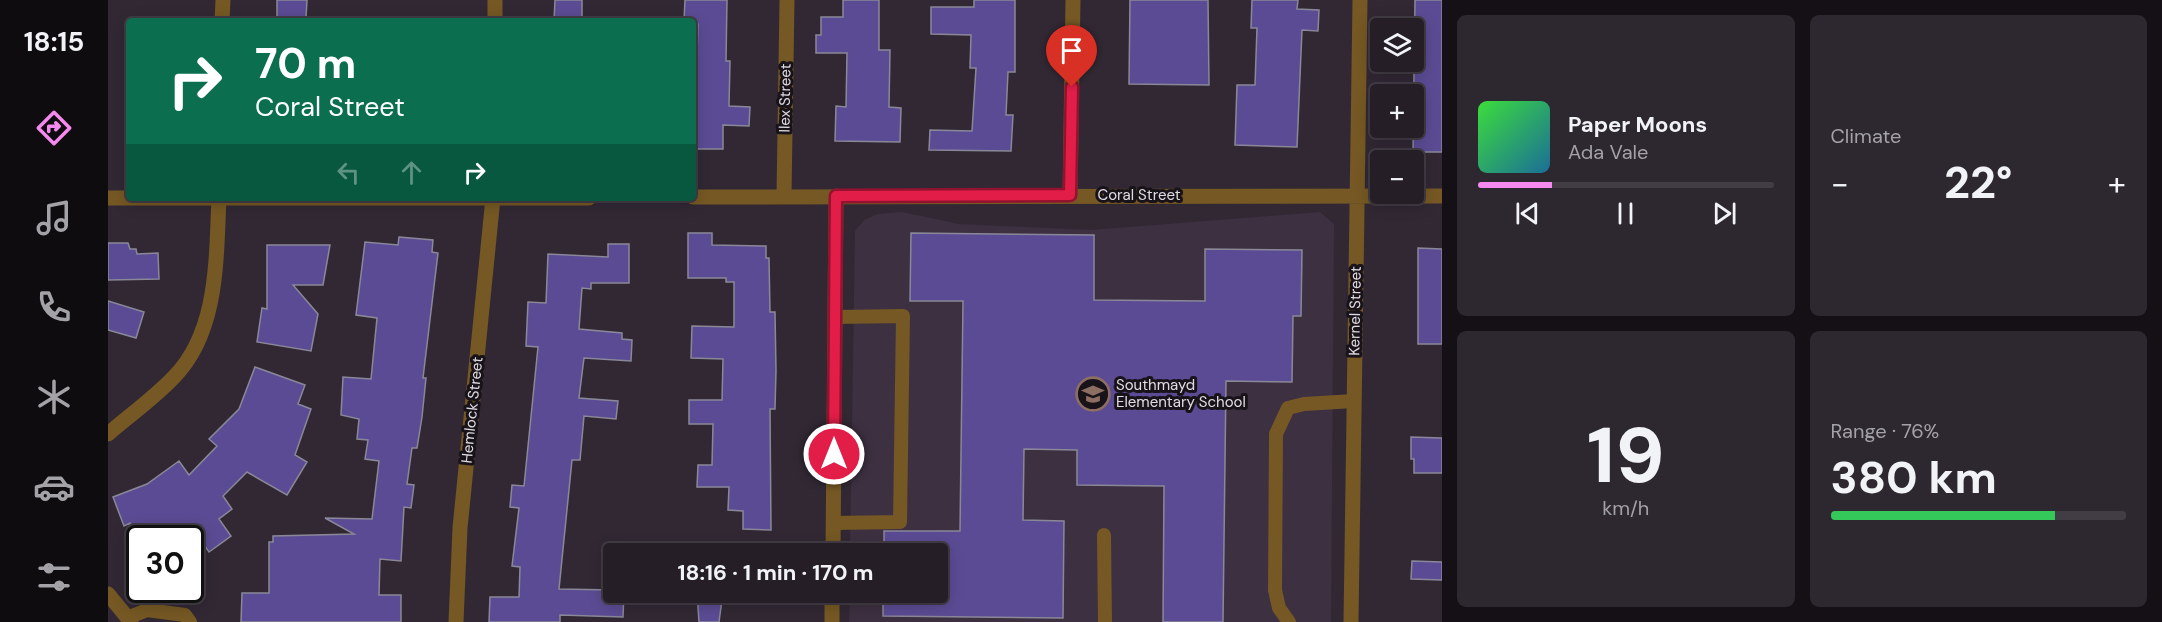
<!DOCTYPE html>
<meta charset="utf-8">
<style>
body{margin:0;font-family:"DM Sans",sans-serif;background:#2d272f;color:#f1f3f6;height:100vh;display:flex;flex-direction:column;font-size:22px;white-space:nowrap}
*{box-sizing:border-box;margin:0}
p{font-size:20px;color:#a3a2a7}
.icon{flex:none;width:33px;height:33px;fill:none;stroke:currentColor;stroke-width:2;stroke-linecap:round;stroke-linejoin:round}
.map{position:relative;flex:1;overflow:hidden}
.side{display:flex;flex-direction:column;gap:15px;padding:15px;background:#141015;width:720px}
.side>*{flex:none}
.hud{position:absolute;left:18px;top:18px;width:570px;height:183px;border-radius:6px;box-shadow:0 3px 15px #0003,0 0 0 2px #423c44;background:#0b6e4f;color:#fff;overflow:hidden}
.buttons{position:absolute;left:1262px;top:18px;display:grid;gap:12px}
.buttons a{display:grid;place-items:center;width:54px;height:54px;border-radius:6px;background:#251e27;box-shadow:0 3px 15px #0003,0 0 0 2px #423c44;font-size:30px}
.speed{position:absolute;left:18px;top:525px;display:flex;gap:12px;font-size:30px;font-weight:700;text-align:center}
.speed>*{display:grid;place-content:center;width:78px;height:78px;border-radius:50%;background:#251e27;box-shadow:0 3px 15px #0003,0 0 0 2px #423c44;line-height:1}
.speed .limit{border:3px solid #111;border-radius:9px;background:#fff;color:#111}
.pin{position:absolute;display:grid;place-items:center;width:51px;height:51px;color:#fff;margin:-62px -26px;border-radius:50% 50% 50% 0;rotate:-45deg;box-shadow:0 0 6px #0007}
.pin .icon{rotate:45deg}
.me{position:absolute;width:66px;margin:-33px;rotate:0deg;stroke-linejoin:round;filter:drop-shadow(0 0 4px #0008)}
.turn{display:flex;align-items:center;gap:21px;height:126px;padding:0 30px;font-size:27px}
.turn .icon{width:78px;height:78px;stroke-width:2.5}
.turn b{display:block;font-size:42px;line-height:51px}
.lanes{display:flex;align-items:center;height:57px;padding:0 30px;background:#0003;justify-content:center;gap:30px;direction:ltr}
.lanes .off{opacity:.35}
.big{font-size:45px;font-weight:700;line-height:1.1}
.side .widget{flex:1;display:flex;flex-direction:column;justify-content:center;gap:9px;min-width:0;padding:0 21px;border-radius:9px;background:#2d272f}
.side .dial{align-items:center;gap:0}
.dial b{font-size:78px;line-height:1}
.song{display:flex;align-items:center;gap:18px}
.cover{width:72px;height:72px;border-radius:9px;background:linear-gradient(135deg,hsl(120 70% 55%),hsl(200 70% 35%))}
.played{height:6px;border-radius:3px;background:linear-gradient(90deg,#f589ef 25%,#423c44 25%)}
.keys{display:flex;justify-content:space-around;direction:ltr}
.heat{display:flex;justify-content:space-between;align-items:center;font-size:33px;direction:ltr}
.charge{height:9px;border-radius:4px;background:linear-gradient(90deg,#34c759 76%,#423c44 0)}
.side .tiles{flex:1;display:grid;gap:15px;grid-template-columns:repeat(2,1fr)}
.trip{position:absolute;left:495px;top:543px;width:345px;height:60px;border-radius:6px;background:#251e27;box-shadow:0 3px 15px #0003,0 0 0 2px #423c44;font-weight:700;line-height:60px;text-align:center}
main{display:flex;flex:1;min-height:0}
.dock{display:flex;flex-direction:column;width:108px;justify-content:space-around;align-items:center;background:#0f0c10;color:#a3a2a7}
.dock .icon{width:42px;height:42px}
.dock .on{color:#f589ef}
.dock b{font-size:27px;color:#f1f3f6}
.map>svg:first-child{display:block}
.built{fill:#3d3041}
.building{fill:#5b4b94;stroke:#8a8898;stroke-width:1.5}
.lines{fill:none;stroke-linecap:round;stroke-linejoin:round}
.lane{stroke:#755823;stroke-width:14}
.street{stroke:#755823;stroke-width:15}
.route-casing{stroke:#92132f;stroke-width:15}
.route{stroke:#e11d48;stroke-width:10}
.labels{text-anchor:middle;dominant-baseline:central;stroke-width:6;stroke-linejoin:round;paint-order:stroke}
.street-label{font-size:15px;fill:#e1dbe3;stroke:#171318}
.poi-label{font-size:15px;fill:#e1dbe3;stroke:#171318;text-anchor:start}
</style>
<main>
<nav class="dock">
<b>18:15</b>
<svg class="icon on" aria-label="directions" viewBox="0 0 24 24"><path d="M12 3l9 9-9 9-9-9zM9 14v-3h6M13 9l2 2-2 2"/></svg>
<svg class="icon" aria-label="music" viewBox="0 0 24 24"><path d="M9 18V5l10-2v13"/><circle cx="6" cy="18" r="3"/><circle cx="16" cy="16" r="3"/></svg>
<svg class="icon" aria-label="phone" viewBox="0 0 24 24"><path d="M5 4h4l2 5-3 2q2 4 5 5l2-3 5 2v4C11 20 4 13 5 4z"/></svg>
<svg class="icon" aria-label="climate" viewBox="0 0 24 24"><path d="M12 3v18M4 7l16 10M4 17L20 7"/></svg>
<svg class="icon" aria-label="car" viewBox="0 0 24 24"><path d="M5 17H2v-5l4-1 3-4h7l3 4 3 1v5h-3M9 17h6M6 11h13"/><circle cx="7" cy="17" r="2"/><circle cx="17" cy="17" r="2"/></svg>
<svg class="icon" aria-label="filters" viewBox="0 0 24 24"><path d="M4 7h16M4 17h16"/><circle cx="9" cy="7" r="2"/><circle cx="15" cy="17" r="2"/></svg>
</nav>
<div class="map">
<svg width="1334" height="622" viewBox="0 0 1334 622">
<rect width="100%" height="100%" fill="#312834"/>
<path class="built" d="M 794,212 L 851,224 L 983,230 L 1212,212 L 1226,224 L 1223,622 L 741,622 L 742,593 L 830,592 L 830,554 L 742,553 L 747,231 L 756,220 L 770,214 Z"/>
<path class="building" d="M 169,0 L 199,0 L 198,18 L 169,18 Z
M 447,0 L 474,0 L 474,21 L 446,21 Z
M 577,0 L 619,0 L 618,61 L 622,61 L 621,106 L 642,107 L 641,126 L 615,125 L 615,149 L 585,149 L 585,59 L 589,59 L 590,24 L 576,21 Z
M 735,0 L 771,0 L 771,50 L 782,50 L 781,107 L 793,108 L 792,142 L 727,141 L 728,106 L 738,107 L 739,53 L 708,53 L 708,35 L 713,35 L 713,17 L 735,17 Z
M 866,0 L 907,0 L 907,72 L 900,72 L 898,115 L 905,115 L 903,151 L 821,150 L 822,130 L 864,131 L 868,68 L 862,68 L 863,35 L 823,34 L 823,7 L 866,7 Z
M 1022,0 L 1100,0 L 1101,85 L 1021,84 Z
M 1144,0 L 1190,0 L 1189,9 L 1211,10 L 1210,31 L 1194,30 L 1189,147 L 1127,145 L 1129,85 L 1147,85 L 1149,28 L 1143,28 Z
M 1307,0 L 1334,0 L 1334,152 L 1305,152 Z
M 580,233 L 604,233 L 604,245 L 658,246 L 658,258 L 661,258 L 662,312 L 667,312 L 668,371 L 667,409 L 662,409 L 663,530 L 635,529 L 635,511 L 620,510 L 621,487 L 589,487 L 590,465 L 604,465 L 605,424 L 581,424 L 581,400 L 614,400 L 615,359 L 583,358 L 584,326 L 626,327 L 626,282 L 618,282 L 618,278 L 580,278 Z
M 803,233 L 986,235 L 986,300 L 1097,301 L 1097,249 L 1194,250 L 1193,316 L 1185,316 L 1184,382 L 1118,381 L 1115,622 L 1055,622 L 1056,486 L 969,485 L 969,450 L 916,449 L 915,520 L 956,521 L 955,618 L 775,616 L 775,592 L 830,592 L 830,554 L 776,554 L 776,531 L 852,531 L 855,301 L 802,301 Z
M 291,237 L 325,240 L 324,252 L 330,253 L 315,378 L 318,378 L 314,417 L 309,448 L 304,448 L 299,484 L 306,485 L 303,508 L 296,507 L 293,561 L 272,559 L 271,595 L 293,595 L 293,622 L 133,622 L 134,593 L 161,593 L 161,542 L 165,542 L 165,536 L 246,534 L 217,518 L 264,519 L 271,461 L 257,459 L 260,440 L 249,439 L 251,419 L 233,415 L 235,377 L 263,379 L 269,318 L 248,315 L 257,242 L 290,245 Z
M 0,243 L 20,243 L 22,249 L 28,249 L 29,254 L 50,253 L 51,279 L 0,280 Z
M 500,244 L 521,244 L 521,283 L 483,283 L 483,289 L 474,288 L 471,329 L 514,333 L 514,339 L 524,340 L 523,361 L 476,358 L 471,398 L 510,401 L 508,419 L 476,416 L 472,460 L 464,460 L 451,589 L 506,590 L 506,592 L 516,592 L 515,617 L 452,615 L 452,622 L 381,622 L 382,597 L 411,597 L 412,567 L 404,566 L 411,508 L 402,507 L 404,485 L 416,486 L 430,347 L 418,346 L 420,302 L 438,303 L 440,254 L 500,257 Z
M 159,245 L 222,245 L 215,285 L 185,285 L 210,314 L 203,351 L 149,342 L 154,308 L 159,309 Z
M 1310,248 L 1334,249 L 1334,344 L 1310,344 Z
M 0,301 L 36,312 L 28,338 L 0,330 Z
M 147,367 L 197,385 L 190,404 L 203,409 L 187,455 L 199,462 L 179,495 L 139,472 L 115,496 L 124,509 L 111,519 L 123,536 L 101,552 L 84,528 L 56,538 L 33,538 L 28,527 L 24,528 L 22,523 L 16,526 L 5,497 L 39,484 L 71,461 L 81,475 L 109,446 L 101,439 L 131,409 Z
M 1303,437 L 1334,438 L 1334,473 L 1306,473 L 1306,459 L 1303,459 Z
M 1304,561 L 1334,562 L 1334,580 L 1303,579 Z
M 589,592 L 615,592 L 611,622 L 591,622 Z"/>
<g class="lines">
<path class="lane" d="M 725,523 L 792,522 L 795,316 L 727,317
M 996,535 L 997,622
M 19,618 L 39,610 L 77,615 L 82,622
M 1181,622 L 1171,608 L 1167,590 L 1168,434 L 1180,408 L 1196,404 L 1246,401"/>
<path class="street" d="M 114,21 L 115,0
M 387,21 L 387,0
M 962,195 L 965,0
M 676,196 L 679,0
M 585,197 L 1334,196
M 0,198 L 481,198
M 0,434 C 22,415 46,398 66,377 C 111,331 108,257 111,198
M 725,554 L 728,196
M 0,594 L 23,622
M 348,622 L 352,528 L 385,198
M 724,622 L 724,592
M 1243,622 L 1252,0"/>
</g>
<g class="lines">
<g class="route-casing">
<path id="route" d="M 726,454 L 728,196 L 962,195 L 964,87"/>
</g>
<use href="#route" class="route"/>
</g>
<defs>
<g id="school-ring" transform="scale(1.725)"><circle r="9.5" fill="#171318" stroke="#8d6e63" stroke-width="1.5"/><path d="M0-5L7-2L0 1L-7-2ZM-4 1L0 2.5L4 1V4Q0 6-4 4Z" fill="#8d6e63"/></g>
</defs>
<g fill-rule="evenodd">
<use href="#school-ring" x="985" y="394"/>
</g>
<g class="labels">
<g class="street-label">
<text transform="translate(677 98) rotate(-89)">Ilex Street</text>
<text x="1031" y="195">Coral Street</text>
<text transform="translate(1247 311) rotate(-89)">Kernel Street</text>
<text transform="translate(364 410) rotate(-84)">Hemlock Street</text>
</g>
<g class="poi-label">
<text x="1008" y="385">Southmayd<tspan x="1008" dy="17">Elementary School</tspan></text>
</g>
</g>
</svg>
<div class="buttons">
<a><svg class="icon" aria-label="layers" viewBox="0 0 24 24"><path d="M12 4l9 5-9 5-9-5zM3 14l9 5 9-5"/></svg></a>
<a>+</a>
<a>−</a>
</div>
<div class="speed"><div class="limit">30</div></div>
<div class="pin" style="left:964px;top:87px;background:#d93025"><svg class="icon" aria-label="arrive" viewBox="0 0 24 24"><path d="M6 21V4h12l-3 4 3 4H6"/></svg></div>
<svg class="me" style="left:726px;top:454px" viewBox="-20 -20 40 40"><circle r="17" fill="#e11d48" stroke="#fff" stroke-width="3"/><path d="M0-11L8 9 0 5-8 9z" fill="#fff"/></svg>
<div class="trip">18:16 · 1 min · 170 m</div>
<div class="hud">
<div class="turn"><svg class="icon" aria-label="right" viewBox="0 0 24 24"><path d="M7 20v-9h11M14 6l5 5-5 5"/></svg><div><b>70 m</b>Coral Street</div></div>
<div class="lanes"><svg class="icon off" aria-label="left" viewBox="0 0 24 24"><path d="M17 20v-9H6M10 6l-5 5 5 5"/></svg><svg class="icon off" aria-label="ahead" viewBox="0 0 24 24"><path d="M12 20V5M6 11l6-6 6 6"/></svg><svg class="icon" aria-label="right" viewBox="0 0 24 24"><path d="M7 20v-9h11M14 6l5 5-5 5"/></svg></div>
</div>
</div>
<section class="side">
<div class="tiles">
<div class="widget">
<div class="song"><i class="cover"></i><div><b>Paper Moons</b><p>Ada Vale</p></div></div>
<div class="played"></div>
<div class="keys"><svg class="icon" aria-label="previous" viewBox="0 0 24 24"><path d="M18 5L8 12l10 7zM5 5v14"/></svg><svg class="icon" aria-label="pause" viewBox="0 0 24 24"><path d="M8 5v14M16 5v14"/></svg><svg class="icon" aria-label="next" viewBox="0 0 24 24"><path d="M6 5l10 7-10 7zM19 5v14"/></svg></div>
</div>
<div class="widget"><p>Climate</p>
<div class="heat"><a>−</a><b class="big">22°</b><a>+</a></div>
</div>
<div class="widget dial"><b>19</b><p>km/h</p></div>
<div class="widget"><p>Range · 76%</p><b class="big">380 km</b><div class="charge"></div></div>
</div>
</section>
</main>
